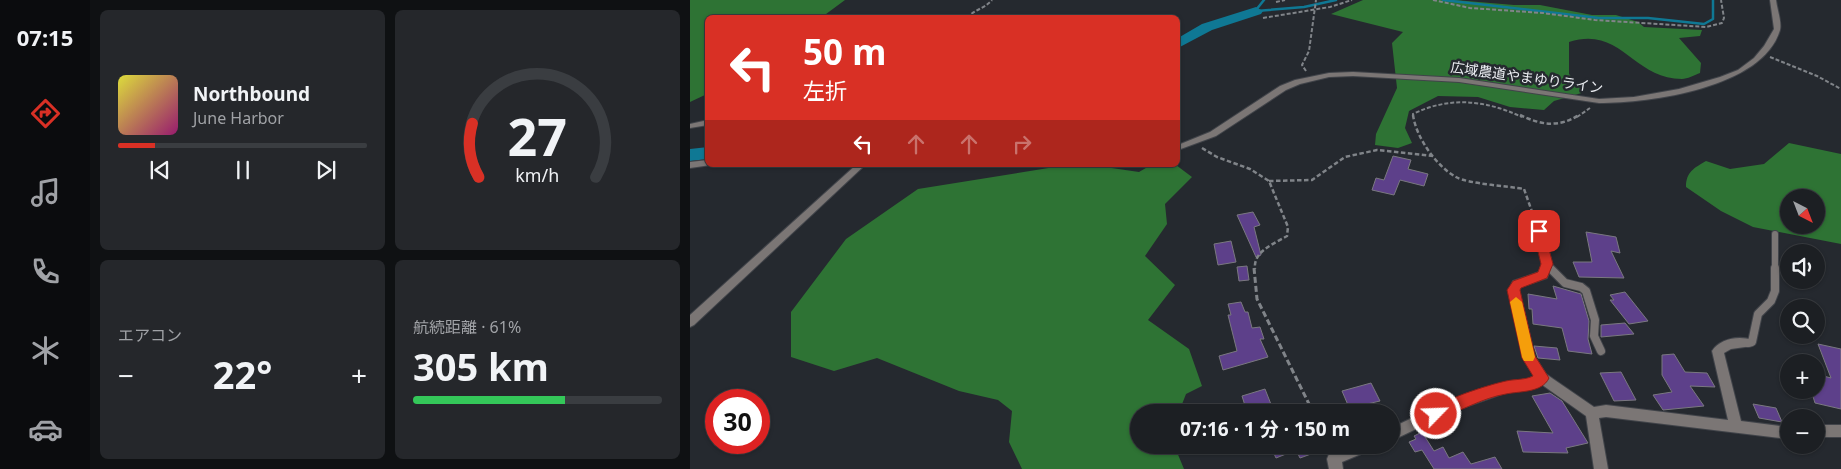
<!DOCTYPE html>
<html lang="ja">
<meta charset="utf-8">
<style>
body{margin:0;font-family:"Noto Sans","Noto Sans JP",sans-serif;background:#25272b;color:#f1f3f6;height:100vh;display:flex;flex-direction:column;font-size:19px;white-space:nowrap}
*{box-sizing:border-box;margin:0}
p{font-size:16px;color:#a0a2a6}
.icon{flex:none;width:28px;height:28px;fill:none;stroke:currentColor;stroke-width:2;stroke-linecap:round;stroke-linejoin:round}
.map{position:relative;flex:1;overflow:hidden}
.side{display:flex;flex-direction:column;gap:10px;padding:10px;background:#0f1113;width:600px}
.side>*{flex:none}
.banner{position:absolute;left:15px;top:15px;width:475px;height:152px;border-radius:8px;box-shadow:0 1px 4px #0004,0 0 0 1px #3a3d41;background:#d93025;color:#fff;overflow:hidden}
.needle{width:32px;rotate:138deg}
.buttons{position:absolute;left:1090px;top:189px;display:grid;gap:10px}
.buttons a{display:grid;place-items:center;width:45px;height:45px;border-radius:50%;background:#1c1f23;box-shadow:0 1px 4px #0004,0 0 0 1px #3a3d41;font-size:25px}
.speed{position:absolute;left:15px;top:389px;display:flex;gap:10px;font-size:25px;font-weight:700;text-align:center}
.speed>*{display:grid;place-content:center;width:65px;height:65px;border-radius:50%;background:#1c1f23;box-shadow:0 1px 4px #0004,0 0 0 1px #3a3d41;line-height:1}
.speed .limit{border:8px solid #d22;background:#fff;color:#111}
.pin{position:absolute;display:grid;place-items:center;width:42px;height:42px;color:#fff;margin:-21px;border-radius:10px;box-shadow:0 2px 8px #0006}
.me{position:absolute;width:55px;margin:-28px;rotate:66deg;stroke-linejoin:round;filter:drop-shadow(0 0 4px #0008)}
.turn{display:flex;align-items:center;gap:18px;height:105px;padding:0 15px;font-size:22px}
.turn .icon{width:65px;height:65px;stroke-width:2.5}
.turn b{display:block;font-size:35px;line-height:42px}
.lanes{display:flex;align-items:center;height:48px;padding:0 15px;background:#0003;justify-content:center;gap:25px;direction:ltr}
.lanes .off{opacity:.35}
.big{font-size:38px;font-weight:700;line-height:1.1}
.side .tile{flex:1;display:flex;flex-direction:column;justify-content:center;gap:8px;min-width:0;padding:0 18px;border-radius:8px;background:#25272b}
.side .dial{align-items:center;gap:0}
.dial svg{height:130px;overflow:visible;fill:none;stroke:#3a3d41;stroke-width:7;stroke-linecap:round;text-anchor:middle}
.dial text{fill:#f1f3f6;stroke:none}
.song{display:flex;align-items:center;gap:15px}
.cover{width:60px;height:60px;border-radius:8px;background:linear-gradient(135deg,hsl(60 70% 55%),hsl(320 70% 35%))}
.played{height:5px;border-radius:2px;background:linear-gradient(90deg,#d93025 15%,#3a3d41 15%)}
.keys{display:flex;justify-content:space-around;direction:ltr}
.heat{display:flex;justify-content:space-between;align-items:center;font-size:28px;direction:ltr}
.charge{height:8px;border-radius:4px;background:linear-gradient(90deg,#34c759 61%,#3a3d41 0)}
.side .tiles{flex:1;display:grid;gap:10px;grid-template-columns:repeat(2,1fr)}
.trip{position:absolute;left:440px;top:404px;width:270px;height:50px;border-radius:25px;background:#1c1f23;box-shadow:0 1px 4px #0004,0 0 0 1px #3a3d41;font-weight:700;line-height:50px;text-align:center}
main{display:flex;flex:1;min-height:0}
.menu{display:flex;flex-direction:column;width:90px;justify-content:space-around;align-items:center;background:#0b0c0e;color:#a0a2a6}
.menu .icon{width:35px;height:35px}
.menu .current{color:#d93025}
.menu b{font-size:22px;color:#f1f3f6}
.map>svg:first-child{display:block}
.forest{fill:#2e7334;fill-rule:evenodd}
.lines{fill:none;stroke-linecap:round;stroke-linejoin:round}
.stream{stroke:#0f7894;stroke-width:2.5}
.river{fill:#0f7894;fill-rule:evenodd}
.building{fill:#5d408a;stroke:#7a7880}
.service-far1-casing{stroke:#41444a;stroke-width:8}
.service-casing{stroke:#41444a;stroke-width:10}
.minor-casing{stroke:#41444a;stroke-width:2}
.tertiary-casing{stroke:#41444a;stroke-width:2}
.path-far2{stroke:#808489;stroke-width:2;stroke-dasharray:4 2;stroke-linecap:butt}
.path-far1{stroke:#808489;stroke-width:2.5;stroke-dasharray:4.5 2.5;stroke-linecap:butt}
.path{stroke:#808489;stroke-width:3;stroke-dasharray:6 3;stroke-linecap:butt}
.service-far1{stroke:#7b7675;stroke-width:6}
.service{stroke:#7b7675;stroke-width:8}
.minor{fill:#7b7675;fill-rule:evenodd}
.tertiary{fill:#7b7675;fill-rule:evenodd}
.route{fill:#d93025;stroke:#8d1f18}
.slow{fill:#f59e0b}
.labels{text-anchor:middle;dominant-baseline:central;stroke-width:5;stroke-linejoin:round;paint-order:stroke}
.far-street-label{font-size:14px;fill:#eaecf1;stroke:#25292f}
</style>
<main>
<nav class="menu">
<b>07:15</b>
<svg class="icon current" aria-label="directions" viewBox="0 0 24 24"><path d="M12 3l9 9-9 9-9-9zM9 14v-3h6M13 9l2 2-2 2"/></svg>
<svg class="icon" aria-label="music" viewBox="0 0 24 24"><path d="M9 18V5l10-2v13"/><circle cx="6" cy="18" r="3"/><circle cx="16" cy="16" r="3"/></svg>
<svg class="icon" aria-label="phone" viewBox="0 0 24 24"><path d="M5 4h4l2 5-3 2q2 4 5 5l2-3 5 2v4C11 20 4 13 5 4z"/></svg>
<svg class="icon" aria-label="climate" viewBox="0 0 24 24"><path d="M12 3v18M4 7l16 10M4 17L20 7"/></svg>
<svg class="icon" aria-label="car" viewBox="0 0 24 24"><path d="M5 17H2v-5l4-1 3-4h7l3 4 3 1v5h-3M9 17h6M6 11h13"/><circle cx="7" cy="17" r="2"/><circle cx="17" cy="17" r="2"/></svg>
</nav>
<section class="side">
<div class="tiles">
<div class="tile">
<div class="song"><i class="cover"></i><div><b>Northbound</b><p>June Harbor</p></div></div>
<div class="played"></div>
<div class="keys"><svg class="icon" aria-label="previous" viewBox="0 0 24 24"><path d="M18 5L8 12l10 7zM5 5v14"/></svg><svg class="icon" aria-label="pause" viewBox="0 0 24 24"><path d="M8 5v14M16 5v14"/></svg><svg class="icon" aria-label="next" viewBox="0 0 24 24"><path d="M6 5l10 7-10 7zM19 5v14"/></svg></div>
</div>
<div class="tile dial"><svg viewBox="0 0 100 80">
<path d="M14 69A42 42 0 1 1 86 69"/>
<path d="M14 69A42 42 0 0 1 10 36" stroke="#d93025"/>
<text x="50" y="56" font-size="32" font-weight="700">27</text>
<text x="50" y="72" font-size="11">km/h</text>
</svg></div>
<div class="tile"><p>エアコン</p>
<div class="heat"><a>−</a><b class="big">22°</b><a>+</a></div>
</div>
<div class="tile"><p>航続距離 · 61%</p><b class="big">305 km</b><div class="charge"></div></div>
</div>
</section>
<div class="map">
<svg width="1151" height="469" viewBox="0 0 1151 469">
<rect width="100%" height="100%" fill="#25292f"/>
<path class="forest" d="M 0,0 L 155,0 L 132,17 L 18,18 L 17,94 L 0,102 Z
M 673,0 L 765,0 L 824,5 L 850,5 L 902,15 L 926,15 L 948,22 L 954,27 L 1012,30 L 1010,36 L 989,38 L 1011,63 L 1010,73 C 1005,75 997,79 992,79 C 943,79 931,25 879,42 L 879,74 L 895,92 L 864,101 L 854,110 L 820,107 L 788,97 L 748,96 L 719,111 L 715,128 L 722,143 L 708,148 L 685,145 L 686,134 L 707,88 L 702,43 L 713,32 L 641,14 Z
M 1099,143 L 1151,154 L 1151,244 L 1063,227 L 1031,211 L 996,187 C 996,172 1004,168 1016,161 L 1040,169 L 1074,164 ZM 1099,198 L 1126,198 L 1126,225 L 1099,225 Z
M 377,165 L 401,165 L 449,172 L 461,165 L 486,165 L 502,177 L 475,204 L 477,224 L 455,256 L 485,285 L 458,320 L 499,349 L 512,386 L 496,394 L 489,412 L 449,412 L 449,445 L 484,445 L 494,469 L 332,469 L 319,442 L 322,411 L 308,400 L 269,391 L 187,358 L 144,371 L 101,357 L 101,312 L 156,239 L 228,189 Z"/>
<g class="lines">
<path class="stream" d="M 753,0 L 909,18 L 958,18 L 1014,24 L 1023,19 L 1023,0
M 566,10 L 574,0
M 566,11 L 614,7 L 646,0"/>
<path class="river" d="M 566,7 L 573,11 L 571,14 L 522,30 L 488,48 L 488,38 L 512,24 Z
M 18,147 L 18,159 L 0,161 L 0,149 Z"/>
</g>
<path class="building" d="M 703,156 L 721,160 L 718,169 L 738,174 L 734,186 L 710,180 L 704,195 L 682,190 L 686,178 L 694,180 Z
M 563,212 L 570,225 L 564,227 L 571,255 L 566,257 L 547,215 Z
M 896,232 L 926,237 L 930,253 L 921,251 L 934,278 L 889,277 L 883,262 L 902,262 Z
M 541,241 L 546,262 L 528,265 L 524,244 Z
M 557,266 L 559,280 L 549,281 L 547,267 Z
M 863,286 L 891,294 L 899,321 L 898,339 L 902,354 L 878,351 L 872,328 L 843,324 L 842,309 L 839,309 L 838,294 L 867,299 Z
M 935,292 L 958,321 L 939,324 L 920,300 L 924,300 L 920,295 Z
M 551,302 L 555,312 L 558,312 L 562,328 L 570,327 L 574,339 L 570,339 L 578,357 L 533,370 L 529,356 L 547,351 L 538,315 L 541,315 L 538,304 Z
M 935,323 L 944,334 L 911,337 L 911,325 Z
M 1128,344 L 1151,349 L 1151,409 L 1125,403 L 1121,390 L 1126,390 L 1126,374 L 1141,378 Z
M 844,346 L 867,348 L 870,360 L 848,358 Z
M 984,354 L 995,372 L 1017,373 L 1025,387 L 1000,386 L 1014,406 L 973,410 L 963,395 L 982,392 L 972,375 L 972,355 Z
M 931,372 L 946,400 L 924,401 L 910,373 Z
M 681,383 L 690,401 L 677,404 L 683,412 L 661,412 L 652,391 Z
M 575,389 L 584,412 L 557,412 L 552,396 Z
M 860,393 L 872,401 L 898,443 L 876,448 L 878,453 L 833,452 L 827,431 L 863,433 L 842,396 Z
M 1063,404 L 1086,408 L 1092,422 L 1069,418 Z
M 732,432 L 744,451 L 753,447 L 759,458 L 773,452 L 781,464 L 805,457 L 812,469 L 744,469 L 732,450 L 725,452 L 719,442 L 726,439 L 724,436 Z
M 580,445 L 617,445 L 621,454 L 610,458 L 606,450 L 586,458 Z"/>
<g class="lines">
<g class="service-far1-casing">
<path id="service-far1" d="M 1085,234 L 1085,269
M 857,264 L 861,269"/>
</g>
<g class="service-casing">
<path id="service" d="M 860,268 L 875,283 L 891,287 L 896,291 L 905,320 L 904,336 L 911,351
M 1058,343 L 1062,342 L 1068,314 L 1081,301 L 1085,291 L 1085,268"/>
</g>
<g class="minor-casing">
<path id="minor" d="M 18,120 L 18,125 L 0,128 L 0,124 Z
M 166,165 L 175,165 L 4,325 L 0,327 L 0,315 Z
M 849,228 L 854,231 L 862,264 L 857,278 L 831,287 L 829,290 L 845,357 L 856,374 L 904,407 L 916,405 L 1038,420 L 1022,351 C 1029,339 1049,335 1062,340 L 1064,343 L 1062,346 L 1041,349 L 1034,353 L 1051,421 L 1099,427 L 1099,439 L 916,417 L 909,418 L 918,469 L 904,469 L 896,416 L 851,384 L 840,389 L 815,393 L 764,411 L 701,441 L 701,428 L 760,400 L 815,383 L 838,379 L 844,376 L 833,358 L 819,290 L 823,281 L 849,272 L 852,264 L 844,231 Z
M 1126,425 L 1151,425 L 1151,437 L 1126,437 Z
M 662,445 L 685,445 L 683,449 L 652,462 L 653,469 L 639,469 L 637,459 L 639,454 Z"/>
</g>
<g class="tertiary-casing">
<path id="tertiary" d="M 1080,0 L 1086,0 C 1087,9 1092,22 1090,30 C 1073,88 960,103 909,103 L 769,82 L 663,76 L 639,77 L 610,84 L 596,90 L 526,136 L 488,150 L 488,145 L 520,132 L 590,86 L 605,80 L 639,73 L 663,72 L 769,78 L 909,99 L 944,97 L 989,89 L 1030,77 L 1048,70 L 1064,58 L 1074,46 L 1084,29 Z
M 18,160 L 18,165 L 21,165 L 0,168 L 0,162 Z"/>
</g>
<path class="path-far2" d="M 743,0 L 780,8 L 853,13 L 905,20 L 1016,27 L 1032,23 L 1034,18 L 1031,0
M 586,2 L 595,0
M 277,18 C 285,9 294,9 302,0
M 573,18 L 640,7 L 662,0
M 1080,57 L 1127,76 L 1151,89
M 616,71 L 612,65 L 619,51 L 626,0
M 723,117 L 723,114 C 760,96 795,100 832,117
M 887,117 L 900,108"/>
<path class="path-far1" d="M 723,115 C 726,137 746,166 766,177 C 778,184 818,186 834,189 L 846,223
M 830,115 C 851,125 868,128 889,115
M 512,148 L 527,157 L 560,169 L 579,181 L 598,227 L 597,236 C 584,244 563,251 565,269
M 579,181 L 622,180 L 655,157 L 687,150 L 744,156"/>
<path class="path" d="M 564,268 L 567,299 L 623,412"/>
<use href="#service-far1" class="service-far1"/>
<use href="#service" class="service"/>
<use href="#minor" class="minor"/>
<use href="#tertiary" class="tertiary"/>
</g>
<path class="route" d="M 849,227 L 854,231 L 863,264 L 857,278 L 831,288 L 830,290 L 845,356 L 859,378 C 852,393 830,391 816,394 C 792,398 769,412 746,420 L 741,418 L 739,414 C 744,401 802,384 816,381 C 825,379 835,380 843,376 L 832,358 L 817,290 L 823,281 L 848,272 L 851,264 L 843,231 Z"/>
<path class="slow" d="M 826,297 L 832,302 L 845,357 L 843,361 L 834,361 L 832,357 L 820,302 Z"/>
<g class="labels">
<g class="far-street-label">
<text transform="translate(837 77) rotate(8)">広域農道やまゆりライン</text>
</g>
</g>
</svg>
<div class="buttons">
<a><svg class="needle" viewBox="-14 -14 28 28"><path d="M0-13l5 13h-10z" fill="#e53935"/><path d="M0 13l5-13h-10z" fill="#a0a2a6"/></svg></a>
<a><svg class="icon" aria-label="sound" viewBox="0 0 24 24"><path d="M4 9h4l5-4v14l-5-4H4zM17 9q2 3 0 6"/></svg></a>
<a><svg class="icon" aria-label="search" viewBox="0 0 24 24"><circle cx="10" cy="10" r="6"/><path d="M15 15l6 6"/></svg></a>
<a>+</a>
<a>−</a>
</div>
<div class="speed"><div class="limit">30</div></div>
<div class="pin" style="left:849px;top:231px;background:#d93025"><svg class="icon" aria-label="arrive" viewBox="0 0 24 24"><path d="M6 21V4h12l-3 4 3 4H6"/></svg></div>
<svg class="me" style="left:746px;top:414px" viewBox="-20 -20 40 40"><circle r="17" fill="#d93025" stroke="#fff" stroke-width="3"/><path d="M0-11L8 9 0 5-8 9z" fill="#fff"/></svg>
<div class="trip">07:16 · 1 分 · 150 m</div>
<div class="banner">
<div class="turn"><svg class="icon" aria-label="left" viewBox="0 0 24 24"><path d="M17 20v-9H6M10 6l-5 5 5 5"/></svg><div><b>50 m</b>左折</div></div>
<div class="lanes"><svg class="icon" aria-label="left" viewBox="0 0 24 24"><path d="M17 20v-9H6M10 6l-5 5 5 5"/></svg><svg class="icon off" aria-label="ahead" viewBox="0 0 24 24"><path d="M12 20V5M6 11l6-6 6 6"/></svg><svg class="icon off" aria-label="ahead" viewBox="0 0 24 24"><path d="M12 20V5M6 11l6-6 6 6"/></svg><svg class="icon off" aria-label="right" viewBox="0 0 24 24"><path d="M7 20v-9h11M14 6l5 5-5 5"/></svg></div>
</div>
</div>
</main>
